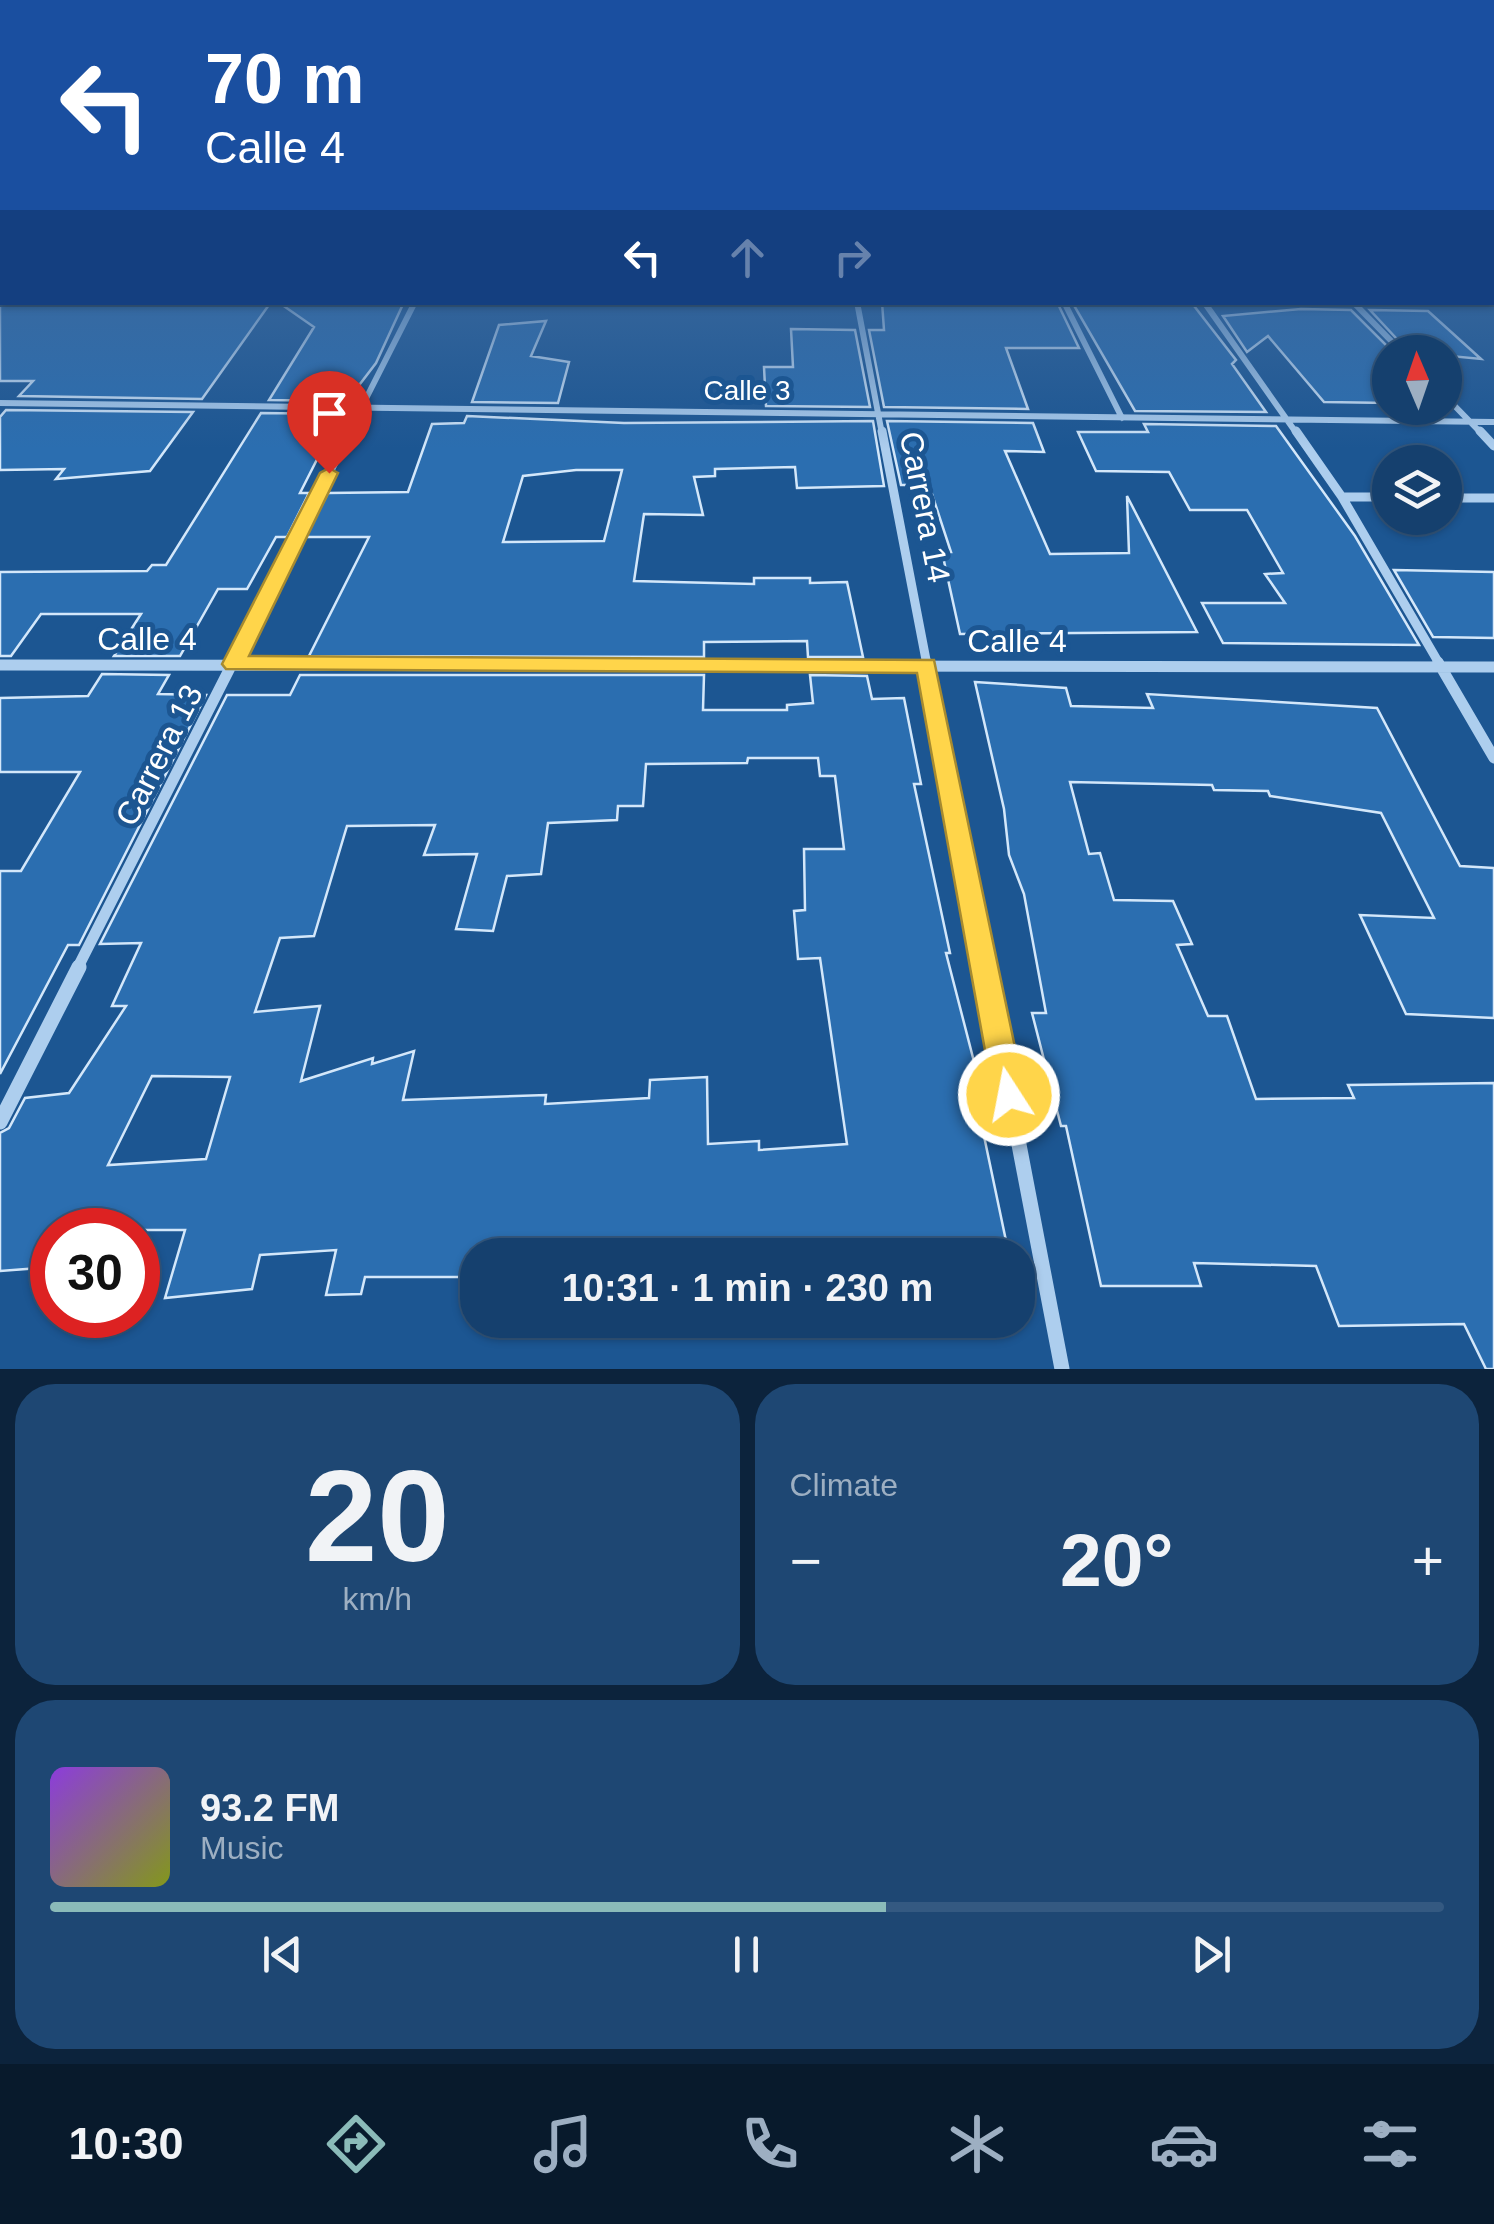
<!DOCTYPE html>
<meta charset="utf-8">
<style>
body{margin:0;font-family:Arial,sans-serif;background:#1e4773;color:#f1f3f6;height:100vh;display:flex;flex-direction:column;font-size:38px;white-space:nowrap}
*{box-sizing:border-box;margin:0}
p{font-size:32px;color:#9dafc2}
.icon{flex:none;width:55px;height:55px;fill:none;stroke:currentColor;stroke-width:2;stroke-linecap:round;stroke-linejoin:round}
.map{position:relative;height:1369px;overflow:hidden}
.drawer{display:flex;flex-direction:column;gap:15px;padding:15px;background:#0c233c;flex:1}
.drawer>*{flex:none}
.top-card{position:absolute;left:0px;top:0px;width:1495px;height:305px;box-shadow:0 2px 8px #0004,0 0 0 2px #345981;background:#1a4fa0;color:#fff;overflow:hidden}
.needle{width:65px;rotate:358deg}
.buttons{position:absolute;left:1372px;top:335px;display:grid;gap:20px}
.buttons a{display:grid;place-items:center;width:90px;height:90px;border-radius:50%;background:#15406e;box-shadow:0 2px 8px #0004,0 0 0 2px #345981;font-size:50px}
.speed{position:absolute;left:30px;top:1208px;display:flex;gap:20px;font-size:50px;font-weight:700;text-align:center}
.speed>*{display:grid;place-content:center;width:130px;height:130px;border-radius:50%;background:#15406e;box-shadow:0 2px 8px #0004,0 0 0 2px #345981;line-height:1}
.speed .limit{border:15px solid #d22;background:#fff;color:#111}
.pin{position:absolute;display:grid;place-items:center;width:85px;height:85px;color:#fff;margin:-102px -42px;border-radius:50% 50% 50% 0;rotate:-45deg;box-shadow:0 0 10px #0007}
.pin .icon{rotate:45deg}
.me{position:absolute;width:110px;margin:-55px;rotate:349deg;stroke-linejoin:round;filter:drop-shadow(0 0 8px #0008)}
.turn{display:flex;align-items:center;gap:35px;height:210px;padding:0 40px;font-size:45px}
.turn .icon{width:130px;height:130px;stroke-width:2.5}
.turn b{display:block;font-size:70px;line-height:85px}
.lanes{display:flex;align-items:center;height:95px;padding:0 40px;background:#0003;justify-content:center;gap:50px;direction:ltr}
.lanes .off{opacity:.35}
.big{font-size:75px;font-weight:700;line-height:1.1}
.drawer .tile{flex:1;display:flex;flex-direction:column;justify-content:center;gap:15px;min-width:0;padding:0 35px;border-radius:40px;background:#1e4773}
.drawer .dial{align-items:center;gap:0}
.dial b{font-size:130px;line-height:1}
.song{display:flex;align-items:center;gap:30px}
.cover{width:120px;height:120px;border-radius:15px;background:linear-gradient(135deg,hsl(270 70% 55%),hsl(70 70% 35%))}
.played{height:10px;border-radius:5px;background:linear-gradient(90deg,#8bbbb9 60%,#345981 60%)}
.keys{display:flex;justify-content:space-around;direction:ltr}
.heat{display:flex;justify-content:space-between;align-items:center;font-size:55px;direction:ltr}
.drawer .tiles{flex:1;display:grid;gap:15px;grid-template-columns:1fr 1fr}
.tile:last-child{grid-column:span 2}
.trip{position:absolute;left:460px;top:1238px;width:575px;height:100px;border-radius:40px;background:#15406e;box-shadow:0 2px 8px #0004,0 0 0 2px #345981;font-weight:700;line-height:100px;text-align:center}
.tab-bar{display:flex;height:160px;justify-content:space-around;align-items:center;background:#081a2c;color:#9dafc2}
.tab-bar .icon{width:70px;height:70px}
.tab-bar .selected{color:#8bbbb9}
.tab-bar b{font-size:45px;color:#f1f3f6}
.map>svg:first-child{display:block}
.building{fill:#2b6eb0;stroke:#d3e7fa;stroke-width:2.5;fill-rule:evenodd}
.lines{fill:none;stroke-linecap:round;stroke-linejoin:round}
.street-far3{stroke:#adceee;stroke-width:6}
.street-far2{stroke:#adceee;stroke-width:9}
.street-far1{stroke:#adceee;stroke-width:11}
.street{stroke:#adceee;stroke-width:15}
.route{fill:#ffd54a;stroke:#a68a30;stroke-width:2.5}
.labels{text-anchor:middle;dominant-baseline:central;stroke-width:10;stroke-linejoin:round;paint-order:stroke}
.far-street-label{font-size:28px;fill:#fff;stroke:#1c5692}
.street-label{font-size:32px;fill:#fff;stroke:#1c5692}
</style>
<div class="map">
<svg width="1494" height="1369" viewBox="0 0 1494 1369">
<rect width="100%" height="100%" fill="#1c5692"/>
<path class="building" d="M 0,302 L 271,302 L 202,399 L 19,396 L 33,381 L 0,381 Z
M 278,302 L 404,302 L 376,363 L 347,401 L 269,400 L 314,327 Z
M 882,302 L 1057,302 L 1079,348 L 1006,348 L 1028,409 L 884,407 L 869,330 L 884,330 Z
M 1072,302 L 1191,302 L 1236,360 L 1232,364 L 1266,412 L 1135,411 Z
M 1301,309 L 1351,310 L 1393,352 L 1390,403 L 1324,402 L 1268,336 L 1247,352 L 1223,316 Z
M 1370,310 L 1428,311 L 1481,359 L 1409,352 Z
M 546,321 L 531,356 L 569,362 L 558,403 L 472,402 L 499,325 Z
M 791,329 L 855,330 L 870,407 L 766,406 L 764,367 L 793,367 Z
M 6,410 L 193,412 L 150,471 L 56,479 L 64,469 L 0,470 L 0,417 Z
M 261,413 L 340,414 L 300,493 L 309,493 L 287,537 L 276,537 L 247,589 L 218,589 L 180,656 L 114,656 L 141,614 L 41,614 L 11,656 L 0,656 L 0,572 L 147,571 L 152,565 L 166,565 Z
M 467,416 L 624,423 L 873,421 L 884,486 L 797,488 L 795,467 L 715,469 L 715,476 L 694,477 L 703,515 L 644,514 L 634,581 L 754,584 L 754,578 L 810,578 L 810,583 L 847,582 L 863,657 L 808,657 L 807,641 L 704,642 L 704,657 L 309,656 L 369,537 L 305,537 L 328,493 L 408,492 L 432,424 L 464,423 ZM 576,470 L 622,470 L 604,541 L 503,542 L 523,476 Z
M 887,421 L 1033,423 L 1044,452 L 1005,451 L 1050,554 L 1129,553 L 1127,496 L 1197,632 L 960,634 L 942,552 L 951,552 L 929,485 L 901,485 Z
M 1144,424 L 1276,426 L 1355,536 L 1419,645 L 1223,643 L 1202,603 L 1285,603 L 1265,574 L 1283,573 L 1247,510 L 1190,510 L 1169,472 L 1096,471 L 1078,432 L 1148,432 Z
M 1394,570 L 1494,572 L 1494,638 L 1433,637 Z
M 102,674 L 169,675 L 158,694 L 206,695 L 79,945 L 68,945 L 0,1074 L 0,871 L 21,871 L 80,772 L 0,772 L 0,698 L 88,696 Z
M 300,675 L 704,675 L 703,710 L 787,710 L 787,705 L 813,703 L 810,675 L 867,676 L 872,699 L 904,698 L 921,784 L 914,784 L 950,953 L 946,953 L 988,1116 L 980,1117 L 1009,1255 L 478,1255 L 478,1277 L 365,1277 L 361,1294 L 326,1295 L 336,1250 L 260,1255 L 252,1289 L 165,1298 L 185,1230 L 52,1230 L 52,1267 L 0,1271 L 0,1133 L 9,1128 L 25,1098 L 69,1093 L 126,1006 L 112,1006 L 141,943 L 100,944 L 227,695 L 290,695 ZM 748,758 L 818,758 L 820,776 L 835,776 L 844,849 L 804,849 L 805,910 L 794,911 L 798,959 L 820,958 L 847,1144 L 759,1150 L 759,1141 L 708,1144 L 707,1077 L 650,1080 L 649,1098 L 545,1104 L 546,1095 L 403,1100 L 414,1051 L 372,1064 L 373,1058 L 301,1081 L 320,1006 L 255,1012 L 280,938 L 314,936 L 347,826 L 435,825 L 424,855 L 477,854 L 456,929 L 493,931 L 507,876 L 541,874 L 548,823 L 617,820 L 618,806 L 643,806 L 646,764 L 747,763 ZM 152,1076 L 230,1077 L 206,1159 L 108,1165 Z
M 975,682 L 1066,688 L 1071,706 L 1153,708 L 1147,694 L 1377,708 L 1460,866 L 1494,868 L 1494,1018 L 1406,1014 L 1360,915 L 1434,918 L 1381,813 L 1270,796 L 1268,791 L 1214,790 L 1212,785 L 1070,782 L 1089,854 L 1100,853 L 1114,900 L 1173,901 L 1192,944 L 1177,945 L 1208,1016 L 1227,1016 L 1256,1099 L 1354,1098 L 1348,1085 L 1494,1083 L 1494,1369 L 1486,1369 L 1464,1324 L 1339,1326 L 1316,1266 L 1194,1263 L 1201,1286 L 1101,1286 L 1066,1126 L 1061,1126 L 1032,1013 L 1046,1013 L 1024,894 L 1009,855 L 1004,809 Z"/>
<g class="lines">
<path class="street-far3" d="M 857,302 L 882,434
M 1064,302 L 1122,418
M 1204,302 L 1297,434
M 1353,302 L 1402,352
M 1445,396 L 1482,434
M 0,403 L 1494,422
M 348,434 L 415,302"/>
<path class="street-far2" d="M 882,431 L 927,665
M 1296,431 L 1342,497 L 1440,665
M 1480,431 L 1494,446
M 1342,497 L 1390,497
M 1445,498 L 1494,498
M 231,665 L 350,431"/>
<path class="street-far1" d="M 926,662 L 985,969
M 1438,662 L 1494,758
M 0,665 L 1494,667
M 77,969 L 233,662"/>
<path class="street" d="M 985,967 L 1062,1369
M 0,1122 L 79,967"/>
</g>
<linearGradient id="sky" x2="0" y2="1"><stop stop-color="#0f2f50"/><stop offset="0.57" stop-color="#3a689d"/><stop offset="1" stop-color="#3a689d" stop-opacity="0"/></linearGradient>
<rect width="1494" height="449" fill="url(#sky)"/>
<path class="route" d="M 329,468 L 338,473 L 249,656 L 934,660 L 1025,1095 L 1021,1107 L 1009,1111 L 998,1107 L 993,1095 L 917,673 L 226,669 L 222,664 L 320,473 Z"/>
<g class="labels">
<g class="far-street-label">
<text x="747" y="390">Calle 3</text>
</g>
<g class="street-label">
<text transform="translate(925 507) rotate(79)">Carrera 14</text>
<text x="147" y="639">Calle 4</text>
<text x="1017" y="641">Calle 4</text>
<text transform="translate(159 755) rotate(-63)">Carrera 13</text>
</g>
</g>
</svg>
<div class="buttons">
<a><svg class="needle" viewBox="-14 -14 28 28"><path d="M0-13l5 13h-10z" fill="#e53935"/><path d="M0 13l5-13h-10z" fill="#9dafc2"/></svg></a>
<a><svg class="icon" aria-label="layers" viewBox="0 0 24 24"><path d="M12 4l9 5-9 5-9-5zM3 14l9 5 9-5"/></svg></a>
</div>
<div class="speed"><div class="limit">30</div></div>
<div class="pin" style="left:329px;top:473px;background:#d93025"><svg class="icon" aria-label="arrive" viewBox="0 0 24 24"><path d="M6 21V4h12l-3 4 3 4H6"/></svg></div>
<svg class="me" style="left:1009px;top:1095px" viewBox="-20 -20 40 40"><circle r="17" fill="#ffd54a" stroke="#fff" stroke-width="3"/><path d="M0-11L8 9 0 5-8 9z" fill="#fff"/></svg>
<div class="trip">10:31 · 1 min · 230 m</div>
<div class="top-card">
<div class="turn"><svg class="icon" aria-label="left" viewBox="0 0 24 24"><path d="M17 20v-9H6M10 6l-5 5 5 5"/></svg><div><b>70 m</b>Calle 4</div></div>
<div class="lanes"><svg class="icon" aria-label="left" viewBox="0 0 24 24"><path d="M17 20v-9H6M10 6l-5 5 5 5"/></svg><svg class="icon off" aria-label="ahead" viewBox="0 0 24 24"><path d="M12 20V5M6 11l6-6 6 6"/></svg><svg class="icon off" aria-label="right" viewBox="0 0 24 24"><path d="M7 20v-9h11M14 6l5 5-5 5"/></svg></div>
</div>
</div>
<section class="drawer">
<div class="tiles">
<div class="tile dial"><b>20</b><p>km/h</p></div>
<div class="tile"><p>Climate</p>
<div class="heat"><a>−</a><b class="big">20°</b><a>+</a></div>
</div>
<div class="tile">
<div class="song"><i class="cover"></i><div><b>93.2 FM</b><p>Music</p></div></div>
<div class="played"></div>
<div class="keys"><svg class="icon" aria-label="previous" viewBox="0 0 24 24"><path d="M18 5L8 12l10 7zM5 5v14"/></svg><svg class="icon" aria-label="pause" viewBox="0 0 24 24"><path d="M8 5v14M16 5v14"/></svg><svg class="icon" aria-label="next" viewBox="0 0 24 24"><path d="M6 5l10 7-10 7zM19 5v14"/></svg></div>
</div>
</div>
</section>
<nav class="tab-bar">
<b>10:30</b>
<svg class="icon selected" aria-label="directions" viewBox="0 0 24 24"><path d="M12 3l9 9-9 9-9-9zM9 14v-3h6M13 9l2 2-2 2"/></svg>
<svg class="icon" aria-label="music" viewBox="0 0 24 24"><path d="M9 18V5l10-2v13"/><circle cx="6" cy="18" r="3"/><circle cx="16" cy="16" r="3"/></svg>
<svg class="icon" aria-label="phone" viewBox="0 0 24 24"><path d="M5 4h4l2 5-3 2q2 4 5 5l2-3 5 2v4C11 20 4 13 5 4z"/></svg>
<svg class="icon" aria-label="climate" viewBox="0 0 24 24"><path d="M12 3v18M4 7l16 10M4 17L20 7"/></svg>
<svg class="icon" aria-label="car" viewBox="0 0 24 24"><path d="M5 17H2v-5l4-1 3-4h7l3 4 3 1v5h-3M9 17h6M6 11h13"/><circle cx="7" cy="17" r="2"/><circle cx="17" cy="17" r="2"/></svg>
<svg class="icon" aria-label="filters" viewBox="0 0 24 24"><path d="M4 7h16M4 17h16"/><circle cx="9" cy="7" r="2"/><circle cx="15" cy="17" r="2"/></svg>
</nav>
